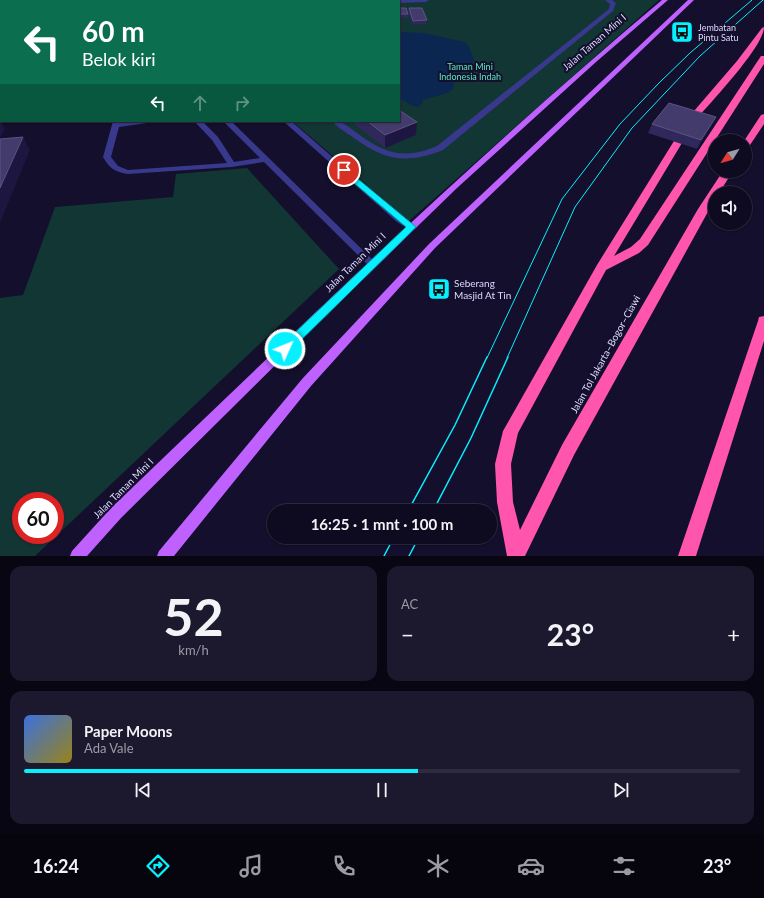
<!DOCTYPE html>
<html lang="id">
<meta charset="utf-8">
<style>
body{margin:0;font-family:Lato,sans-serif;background:#1c192e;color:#f1f3f6;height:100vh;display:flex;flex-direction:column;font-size:15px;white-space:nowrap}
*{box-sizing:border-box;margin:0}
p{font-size:13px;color:#9b9ba5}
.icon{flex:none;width:22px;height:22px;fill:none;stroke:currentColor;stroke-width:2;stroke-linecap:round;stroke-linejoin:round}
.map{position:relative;height:556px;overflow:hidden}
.drawer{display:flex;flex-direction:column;gap:10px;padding:10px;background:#080612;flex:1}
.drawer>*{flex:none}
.hud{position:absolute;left:0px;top:0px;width:400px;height:122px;box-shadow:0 1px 3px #0004,0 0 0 1px #2e2b3f;background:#0b6e4f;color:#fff;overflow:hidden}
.needle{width:26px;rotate:233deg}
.controls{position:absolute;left:708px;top:134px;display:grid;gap:8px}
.controls a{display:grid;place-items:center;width:44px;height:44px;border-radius:50%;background:#0e0b21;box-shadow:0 1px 3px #0004,0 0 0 1px #2e2b3f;font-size:20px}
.speed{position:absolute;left:12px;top:492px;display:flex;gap:8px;font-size:20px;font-weight:700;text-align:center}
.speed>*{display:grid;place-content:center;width:52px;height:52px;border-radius:50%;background:#0e0b21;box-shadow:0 1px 3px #0004,0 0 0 1px #2e2b3f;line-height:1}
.speed .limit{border:6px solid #d22;background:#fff;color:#111}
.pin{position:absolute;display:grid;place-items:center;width:34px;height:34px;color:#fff;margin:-17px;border:2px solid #fff;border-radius:50%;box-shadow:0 1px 4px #0007}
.me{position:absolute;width:44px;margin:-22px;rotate:46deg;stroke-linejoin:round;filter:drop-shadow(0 0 3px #0008)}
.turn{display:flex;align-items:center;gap:14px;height:84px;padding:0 16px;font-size:18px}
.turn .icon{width:52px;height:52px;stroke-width:2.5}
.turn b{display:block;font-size:28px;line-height:34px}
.lanes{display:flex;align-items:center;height:38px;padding:0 16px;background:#0003;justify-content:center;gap:20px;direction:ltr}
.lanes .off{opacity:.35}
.big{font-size:30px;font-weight:700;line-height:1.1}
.drawer .tile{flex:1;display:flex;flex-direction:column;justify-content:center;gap:6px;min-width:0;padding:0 14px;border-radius:12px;background:#1c192e}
.drawer .dial{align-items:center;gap:0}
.dial b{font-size:52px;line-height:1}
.song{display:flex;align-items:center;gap:12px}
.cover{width:48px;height:48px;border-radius:6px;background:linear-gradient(135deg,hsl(220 70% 55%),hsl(50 70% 35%))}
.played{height:4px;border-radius:2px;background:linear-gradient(90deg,#06f0ff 55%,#2e2b3f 55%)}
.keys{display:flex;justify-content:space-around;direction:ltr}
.heat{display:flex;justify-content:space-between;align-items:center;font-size:22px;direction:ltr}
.drawer .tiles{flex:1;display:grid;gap:10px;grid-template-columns:1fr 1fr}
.tile:last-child{grid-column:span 2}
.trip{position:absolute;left:267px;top:504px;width:230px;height:40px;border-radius:20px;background:#0e0b21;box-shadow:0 1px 3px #0004,0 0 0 1px #2e2b3f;font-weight:700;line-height:40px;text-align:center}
.menu{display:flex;height:64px;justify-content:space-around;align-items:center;background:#06040d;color:#9b9ba5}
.menu .icon{width:28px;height:28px}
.menu .on{color:#06f0ff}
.menu b{font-size:18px;color:#f1f3f6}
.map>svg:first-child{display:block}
.green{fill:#123633;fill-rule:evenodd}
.water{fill:#0a2651}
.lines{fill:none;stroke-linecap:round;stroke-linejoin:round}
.minor{fill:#38388d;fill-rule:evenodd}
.major{fill:#be61ff;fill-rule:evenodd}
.highway{fill:#ff55ad;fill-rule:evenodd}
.tram-far1{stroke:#06f0ff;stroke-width:1}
.tram{stroke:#06f0ff;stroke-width:1.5}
.wall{fill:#30275a}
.shaded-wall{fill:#1d1640}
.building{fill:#433b6c;stroke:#5b5483}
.route{fill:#06f0ff;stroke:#049ca6}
.labels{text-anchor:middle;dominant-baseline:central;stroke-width:4;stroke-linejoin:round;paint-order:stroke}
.far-poi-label{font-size:9px;fill:#dddaff;stroke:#130f2c;text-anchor:start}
.far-park-label{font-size:9px;fill:#5ee7c0;stroke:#130f2c}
.street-label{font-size:10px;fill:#dddaff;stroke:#130f2c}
.poi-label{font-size:10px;fill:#dddaff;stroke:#130f2c;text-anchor:start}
</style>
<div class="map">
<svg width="764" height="556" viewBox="0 0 764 556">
<rect width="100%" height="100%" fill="#130f2c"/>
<path class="green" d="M 150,0 L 659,0 L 409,221 L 292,121 L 399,121 L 399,1 Z
M 247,168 L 339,269 L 35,556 L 0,556 L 0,298 L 23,295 L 55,207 L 173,197 L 176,174 ZM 21,501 L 55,501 L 55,535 L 21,535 Z"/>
<path class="water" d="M 399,32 L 424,33 L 464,42 L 468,45 L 474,60 L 469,67 L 456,77 L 452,90 L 447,93 L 423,100 L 422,104 L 417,107 L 411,105 L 399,98 Z"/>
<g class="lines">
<path class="minor" d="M 102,0 L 108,0 L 109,1 L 103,1 Z
M 145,0 L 151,0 L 152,1 L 146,1 Z
M 188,0 L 194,0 L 194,1 L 188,1 Z
M 209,0 L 219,0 L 208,1 Z
M 272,0 L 285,0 L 286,1 L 273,1 Z
M 366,0 L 372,0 L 365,1 Z
M 397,0 L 429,0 L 426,2 L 399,3 Z
M 605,0 L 612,0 L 616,3 L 613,11 L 443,150 C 408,164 385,161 354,138 C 347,133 338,128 332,121 C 343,121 348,127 357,133 C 385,154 404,160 437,146 L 609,9 L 610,4 Z
M 1,25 L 1,29 L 0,30 L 0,26 Z
M 0,33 L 1,33 L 1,37 L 0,37 Z
M 113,121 L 121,121 L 120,122 L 151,121 L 147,123 L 119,127 L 111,157 L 118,166 L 128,170 L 227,163 L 212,140 L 194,121 L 202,121 L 218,137 L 234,162 L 260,158 L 223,121 L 231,121 L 378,265 L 373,268 L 370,267 L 264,162 L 232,167 L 128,174 C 115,172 109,168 103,157 Z
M 283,121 L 291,121 L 403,218 L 417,227 L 415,229 L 409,229 L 397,222 Z"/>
<path class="major" d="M 662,0 L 668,0 L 596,62 L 457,188 L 322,319 L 121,518 L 87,556 L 70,556 L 72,551 L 111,508 C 292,335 470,161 662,0 Z
M 688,0 L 694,0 L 435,248 L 311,386 L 174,556 L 157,556 L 159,551 L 303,378 L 429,244 Z"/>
<path class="highway" d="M 764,27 C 764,47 709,104 694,122 L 688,122 L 688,118 L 737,61 L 762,28 Z
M 761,56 L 764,56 L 764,64 L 648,245 L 639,253 L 606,270 L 518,433 L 511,464 L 513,502 L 520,530 L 562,445 L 698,209 L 723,171 L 733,171 L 719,193 L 715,193 L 715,199 L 574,455 L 525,556 L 507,556 L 497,502 L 495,464 L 503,431 L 597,265 L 674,141 L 680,141 L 682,143 L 614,256 L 631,247 L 640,239 Z
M 764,114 L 764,124 L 748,148 L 745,149 L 744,141 L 761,115 Z
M 764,316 L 764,341 L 696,556 L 678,556 L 758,321 L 759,317 Z"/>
<path class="tram-far1" d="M 487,358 L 562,199 L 620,124 L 659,83 L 690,53 L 752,0
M 507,358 L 575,207 L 632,128 L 700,56 L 763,0"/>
<path class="tram" d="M 408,511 L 455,425 L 487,357
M 433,511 L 471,438 L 508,357
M 384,556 L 394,537
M 409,556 L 419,537"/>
</g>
<path class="wall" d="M 399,8 L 408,14 L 408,18 L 399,18 Z
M 409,8 L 427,20 L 426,24 L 413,25 L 408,13 Z
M 716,117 L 711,126 L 697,149 L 648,133 L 652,124 Z
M 350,121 L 399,121 L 416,135 L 385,148 Z"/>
<path class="shaded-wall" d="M 716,117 L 711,126 L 697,149 L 701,140 Z
M 0,120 L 5,129 L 0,138 Z
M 417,122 L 416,135 L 385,148 L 385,135 Z
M 23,137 L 30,150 L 0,223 L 0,188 Z"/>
<path class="building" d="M 399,8 L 406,8 L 408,14 L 399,14 Z
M 409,8 L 422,8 L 427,20 L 413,21 Z
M 669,103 L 716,117 L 701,140 L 652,124 Z
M 399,110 L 417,122 L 385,135 L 367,121 L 399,121 Z
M 23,137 L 0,188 L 0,139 Z"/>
<path class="route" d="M 341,169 L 346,169 L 416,227 L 289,352 L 281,352 L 280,349 L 281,346 L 406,227 L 341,172 Z"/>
<defs>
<g id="bus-square" transform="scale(1.15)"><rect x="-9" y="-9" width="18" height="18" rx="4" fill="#06f0ff" stroke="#130f2c"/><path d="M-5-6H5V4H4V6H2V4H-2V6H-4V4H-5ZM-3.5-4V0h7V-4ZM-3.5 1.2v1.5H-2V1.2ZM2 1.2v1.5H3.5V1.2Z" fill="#111"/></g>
</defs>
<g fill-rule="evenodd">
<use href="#bus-square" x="682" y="32"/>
<use href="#bus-square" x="439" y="289"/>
</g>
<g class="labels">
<g class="far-poi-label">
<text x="698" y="27">Jembatan<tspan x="698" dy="10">Pintu Satu</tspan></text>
</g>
<g class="far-park-label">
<text x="470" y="66">Taman Mini<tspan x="470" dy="10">Indonesia Indah</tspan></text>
</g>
<g class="street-label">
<text transform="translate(594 42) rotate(-41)">Jalan Taman Mini I</text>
<text transform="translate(355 262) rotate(-44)">Jalan Taman Mini I</text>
<text transform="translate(605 354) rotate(-61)">Jalan Tol Jakarta–Bogor–Ciawi</text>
<text transform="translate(123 488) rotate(-45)">Jalan Taman Mini I</text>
</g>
<g class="poi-label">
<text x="454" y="283">Seberang<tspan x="454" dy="12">Masjid At Tin</tspan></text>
</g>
</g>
</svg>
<div class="controls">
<a><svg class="needle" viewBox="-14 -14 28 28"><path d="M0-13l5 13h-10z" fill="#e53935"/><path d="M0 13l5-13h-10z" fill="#9b9ba5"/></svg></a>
<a><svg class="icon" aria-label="sound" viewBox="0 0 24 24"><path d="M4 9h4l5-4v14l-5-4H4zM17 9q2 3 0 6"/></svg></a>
</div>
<div class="speed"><div class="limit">60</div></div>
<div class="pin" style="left:344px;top:170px;background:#d93025"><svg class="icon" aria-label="arrive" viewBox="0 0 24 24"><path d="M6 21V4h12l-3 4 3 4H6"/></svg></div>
<svg class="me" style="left:285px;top:349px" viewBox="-20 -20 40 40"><circle r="17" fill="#06f0ff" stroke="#fff" stroke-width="3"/><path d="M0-11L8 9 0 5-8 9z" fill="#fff"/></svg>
<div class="trip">16:25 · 1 mnt · 100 m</div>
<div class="hud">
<div class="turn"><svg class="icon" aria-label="left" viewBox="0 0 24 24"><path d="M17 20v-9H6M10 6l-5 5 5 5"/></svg><div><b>60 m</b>Belok kiri</div></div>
<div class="lanes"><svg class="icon" aria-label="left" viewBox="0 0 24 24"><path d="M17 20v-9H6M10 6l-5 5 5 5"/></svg><svg class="icon off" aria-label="ahead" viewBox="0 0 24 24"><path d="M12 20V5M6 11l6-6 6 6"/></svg><svg class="icon off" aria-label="right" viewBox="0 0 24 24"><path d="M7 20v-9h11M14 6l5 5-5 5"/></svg></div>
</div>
</div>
<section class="drawer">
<div class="tiles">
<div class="tile dial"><b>52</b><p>km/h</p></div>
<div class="tile"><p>AC</p>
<div class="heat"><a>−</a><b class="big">23°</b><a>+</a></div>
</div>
<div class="tile">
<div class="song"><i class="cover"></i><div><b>Paper Moons</b><p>Ada Vale</p></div></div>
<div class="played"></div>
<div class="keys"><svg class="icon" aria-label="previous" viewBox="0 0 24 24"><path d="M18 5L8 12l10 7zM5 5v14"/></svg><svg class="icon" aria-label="pause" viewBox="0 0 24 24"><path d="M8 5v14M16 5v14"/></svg><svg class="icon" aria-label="next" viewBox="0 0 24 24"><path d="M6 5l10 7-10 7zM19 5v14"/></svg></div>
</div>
</div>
</section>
<nav class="menu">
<b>16:24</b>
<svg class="icon on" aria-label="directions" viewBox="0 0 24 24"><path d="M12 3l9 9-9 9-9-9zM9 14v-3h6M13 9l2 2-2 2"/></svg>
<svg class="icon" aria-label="music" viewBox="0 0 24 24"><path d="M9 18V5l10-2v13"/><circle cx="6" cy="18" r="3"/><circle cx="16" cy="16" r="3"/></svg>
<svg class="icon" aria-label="phone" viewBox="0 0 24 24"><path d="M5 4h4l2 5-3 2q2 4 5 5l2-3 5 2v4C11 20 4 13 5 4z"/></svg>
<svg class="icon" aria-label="climate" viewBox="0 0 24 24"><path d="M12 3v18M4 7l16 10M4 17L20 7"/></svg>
<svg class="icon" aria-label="car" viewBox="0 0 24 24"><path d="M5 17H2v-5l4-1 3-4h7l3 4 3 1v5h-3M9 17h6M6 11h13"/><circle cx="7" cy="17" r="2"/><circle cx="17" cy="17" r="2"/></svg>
<svg class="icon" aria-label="filters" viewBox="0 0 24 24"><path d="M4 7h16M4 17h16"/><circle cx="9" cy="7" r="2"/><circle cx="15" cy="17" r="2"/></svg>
<b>23°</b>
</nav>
